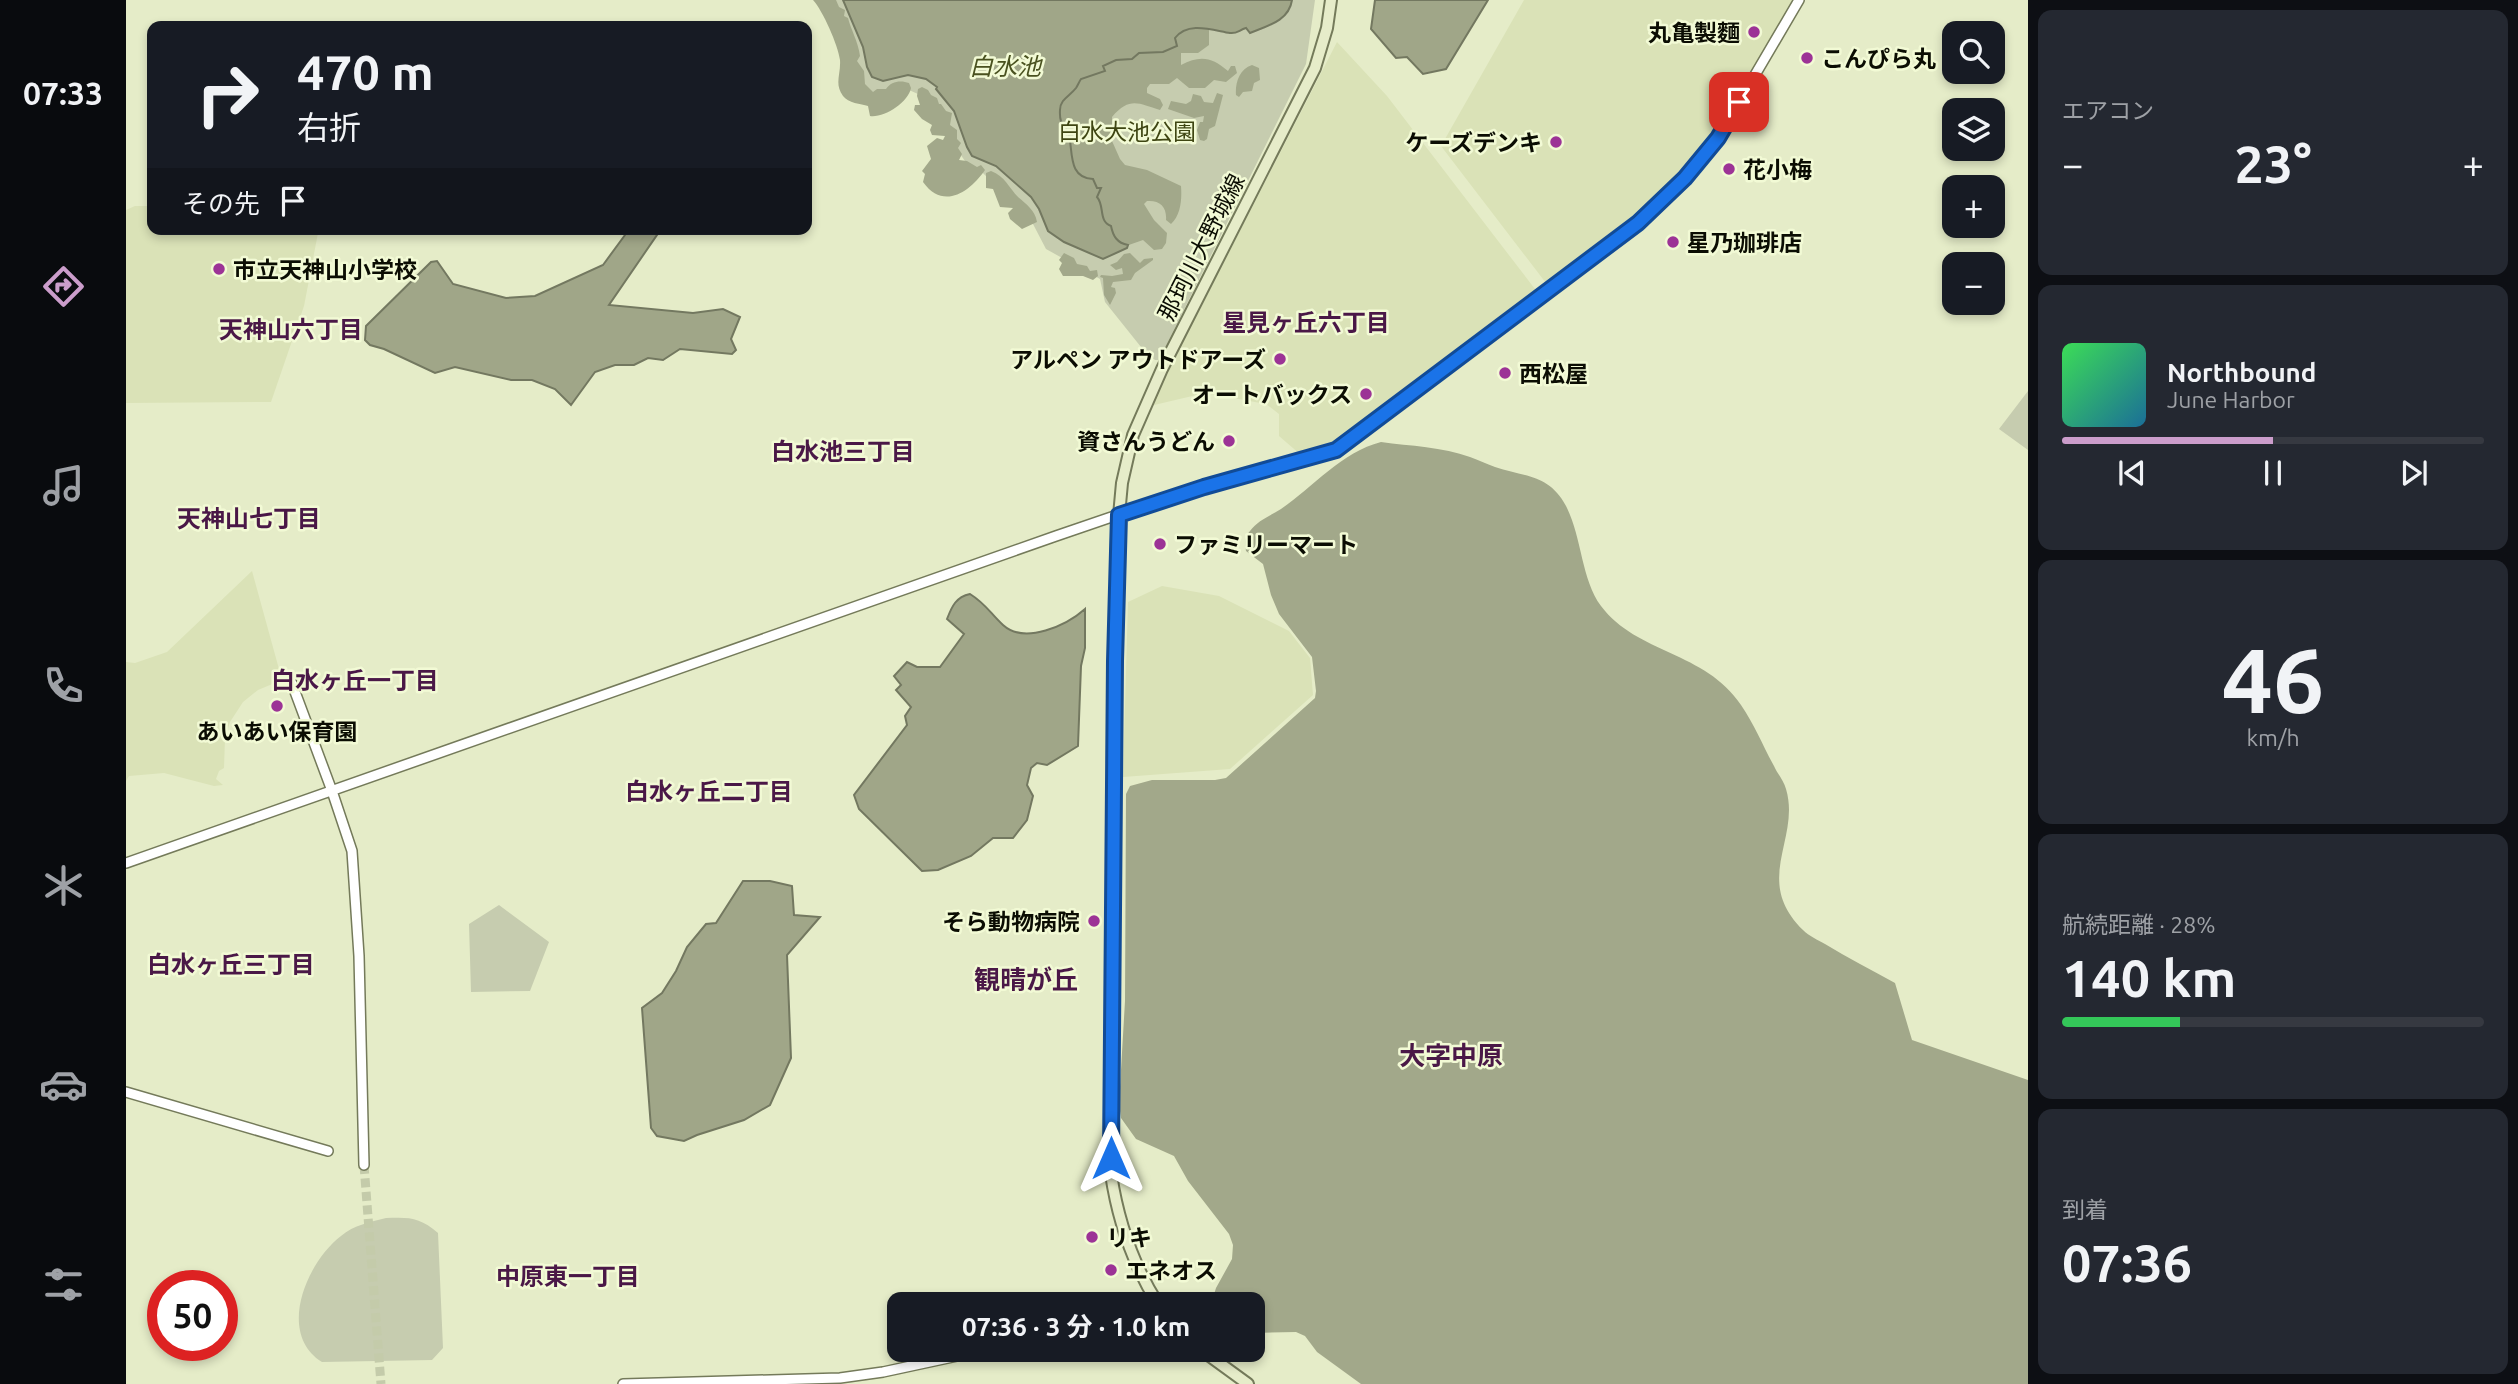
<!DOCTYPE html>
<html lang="ja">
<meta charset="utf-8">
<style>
body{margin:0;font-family:Ubuntu,"Noto Sans JP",sans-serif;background:#242831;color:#f1f3f6;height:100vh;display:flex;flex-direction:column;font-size:26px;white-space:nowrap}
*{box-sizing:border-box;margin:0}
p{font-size:23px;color:#9ea1a6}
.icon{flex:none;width:38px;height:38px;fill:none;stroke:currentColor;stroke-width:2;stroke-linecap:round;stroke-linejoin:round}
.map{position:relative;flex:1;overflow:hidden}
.drawer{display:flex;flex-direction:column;gap:10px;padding:10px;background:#0d0f14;width:490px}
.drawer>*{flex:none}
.banner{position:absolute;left:21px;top:21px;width:665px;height:214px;border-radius:14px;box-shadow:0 4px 10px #0003;background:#171b24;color:#f1f3f6;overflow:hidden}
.tools{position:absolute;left:1816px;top:21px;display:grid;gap:14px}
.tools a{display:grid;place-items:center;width:63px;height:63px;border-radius:14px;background:#171b24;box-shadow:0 4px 10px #0003;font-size:35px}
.speed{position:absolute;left:21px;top:1270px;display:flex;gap:14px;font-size:35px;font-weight:700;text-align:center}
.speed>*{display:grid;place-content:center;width:91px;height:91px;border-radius:50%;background:#171b24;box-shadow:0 4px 10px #0003;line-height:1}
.speed .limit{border:10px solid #d22;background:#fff;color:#111}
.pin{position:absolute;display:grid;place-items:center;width:60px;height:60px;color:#fff;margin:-30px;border-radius:14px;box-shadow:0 4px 10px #0006}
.me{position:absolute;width:77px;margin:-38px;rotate:0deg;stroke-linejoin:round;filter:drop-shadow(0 0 5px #0008)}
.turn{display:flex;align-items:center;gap:24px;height:147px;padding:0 35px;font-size:32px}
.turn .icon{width:91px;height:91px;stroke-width:2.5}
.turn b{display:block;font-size:49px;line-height:60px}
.then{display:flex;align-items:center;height:66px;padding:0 35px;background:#0003;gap:14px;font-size:26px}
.big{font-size:52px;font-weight:700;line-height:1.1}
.drawer .tile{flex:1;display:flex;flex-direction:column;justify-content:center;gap:10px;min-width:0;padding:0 24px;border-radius:14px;background:#242831}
.drawer .dial{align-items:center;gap:0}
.dial b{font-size:91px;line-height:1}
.song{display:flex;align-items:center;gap:21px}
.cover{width:84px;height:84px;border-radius:10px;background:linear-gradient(135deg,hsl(130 70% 55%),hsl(200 70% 35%))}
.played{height:7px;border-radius:4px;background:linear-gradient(90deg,#cb9dcb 50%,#363941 50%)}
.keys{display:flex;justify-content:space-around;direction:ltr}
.heat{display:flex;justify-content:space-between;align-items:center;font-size:38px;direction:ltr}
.charge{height:10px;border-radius:5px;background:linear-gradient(90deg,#34c759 28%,#363941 0)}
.trip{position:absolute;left:761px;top:1292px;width:378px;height:70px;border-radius:14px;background:#171b24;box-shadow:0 4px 10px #0003;font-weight:700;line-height:70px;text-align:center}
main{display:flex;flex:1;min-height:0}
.tab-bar{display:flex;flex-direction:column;width:126px;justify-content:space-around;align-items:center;background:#090b0e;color:#9ea1a6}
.tab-bar .icon{width:49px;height:49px}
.tab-bar .active{color:#cb9dcb}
.tab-bar b{font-size:32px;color:#f1f3f6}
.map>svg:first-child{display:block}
.built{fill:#dae2b7}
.green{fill:#c6ccaf}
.forest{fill:#a2a88a}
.water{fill:#a0a688;stroke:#737860;stroke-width:2}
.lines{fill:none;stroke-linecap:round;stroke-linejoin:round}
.tertiary-tunnel{stroke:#c4cbaa;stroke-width:9;stroke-dasharray:9 4.5;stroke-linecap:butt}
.tertiary-casing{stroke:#747a5a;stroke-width:12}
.secondary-casing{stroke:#747a5a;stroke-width:14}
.tertiary{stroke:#fff;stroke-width:9}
.secondary{stroke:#e6ecc9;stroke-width:10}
.route-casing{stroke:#114b97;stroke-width:18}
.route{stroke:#1a73e8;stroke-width:12}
.poi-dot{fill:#9c3396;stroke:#f2fad5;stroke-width:2.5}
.labels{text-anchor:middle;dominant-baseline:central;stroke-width:5;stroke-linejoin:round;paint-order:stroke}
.poi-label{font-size:23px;font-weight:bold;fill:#0b0d03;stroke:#f2fad5;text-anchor:start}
.park-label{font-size:23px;fill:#3e4512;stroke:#f2fad5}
.street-label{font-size:23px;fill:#0b0d03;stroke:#f2fad5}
.water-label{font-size:24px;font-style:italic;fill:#49511f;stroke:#f2fad5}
.neighbourhood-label{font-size:24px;font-weight:bold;fill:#4a1847;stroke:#f2fad5}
.quarter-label{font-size:26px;font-weight:bold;fill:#4a1847;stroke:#f2fad5}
</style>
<main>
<nav class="tab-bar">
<b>07:33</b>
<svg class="icon active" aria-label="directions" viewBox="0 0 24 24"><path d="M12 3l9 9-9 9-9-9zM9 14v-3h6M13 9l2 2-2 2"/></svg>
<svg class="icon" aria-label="music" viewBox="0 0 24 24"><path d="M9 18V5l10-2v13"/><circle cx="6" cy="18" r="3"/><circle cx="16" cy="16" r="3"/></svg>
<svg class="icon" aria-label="phone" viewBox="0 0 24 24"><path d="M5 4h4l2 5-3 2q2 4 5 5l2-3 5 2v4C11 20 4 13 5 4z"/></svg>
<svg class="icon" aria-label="climate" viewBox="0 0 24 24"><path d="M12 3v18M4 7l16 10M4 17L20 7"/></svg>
<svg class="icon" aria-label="car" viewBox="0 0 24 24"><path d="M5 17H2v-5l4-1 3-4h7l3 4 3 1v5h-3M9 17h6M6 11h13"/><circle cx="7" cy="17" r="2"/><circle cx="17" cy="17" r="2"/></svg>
<svg class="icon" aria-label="filters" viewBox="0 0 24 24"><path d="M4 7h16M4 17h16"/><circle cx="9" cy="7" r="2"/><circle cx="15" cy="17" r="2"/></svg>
</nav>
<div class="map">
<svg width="1902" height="1384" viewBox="0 0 1902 1384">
<rect width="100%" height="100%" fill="#e5ecc8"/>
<path class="built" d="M 1398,0 L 1667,0 L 1588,138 L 1552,179 L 1423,287 L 1315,146 Z
M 1211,42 L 1261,96 L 1412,293 L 1207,443 L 1175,455 L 1153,436 L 1153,414 L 1140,404 L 1079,393 L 1024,406 Z
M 9,206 L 26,206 L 26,229 L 172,229 L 192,233 L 178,306 L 145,402 L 0,403 L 0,210 Z
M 126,571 L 156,680 L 132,690 L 117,702 L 104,722 L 99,738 L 98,768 L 93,771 L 90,779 L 97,785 L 88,786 L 38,773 L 3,776 L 0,781 L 0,662 L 9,663 L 41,652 Z
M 1036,586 L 1093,596 L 1163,631 L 1184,658 L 1187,695 L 1104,769 L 997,777 L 1002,602 Z"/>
<path class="green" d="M 694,0 L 1189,0 L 1180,64 L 1033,360 L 1029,360 L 1019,352 L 979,302 L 974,279 L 920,249 L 907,224 L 854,170 L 841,164 L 830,148 L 810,102 L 783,90 L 749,100 L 728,91 Z
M 1902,391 L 1902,450 L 1873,429 Z
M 373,905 L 423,942 L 404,991 L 345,992 L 343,924 Z
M 260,1218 C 283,1217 294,1217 312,1233 L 317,1348 L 306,1360 L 196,1362 C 150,1333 181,1262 215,1236 C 228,1225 244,1222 260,1218 Z"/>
<path class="forest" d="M 687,0 L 710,0 L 713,7 L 719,10 L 718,16 L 722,18 C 725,30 732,41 734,56 L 731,61 L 738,71 L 739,84 L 747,92 L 751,89 L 760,89 C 765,81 775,80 783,83 L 785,88 C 782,103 758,118 744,116 L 742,106 C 735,104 722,103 717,96 C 708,84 715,74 714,60 C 712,45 697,11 687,0 Z
M 1072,24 L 1083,28 L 1083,45 L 1072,53 L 1055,53 L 1055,65 C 1074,55 1086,57 1102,71 L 1105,66 L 1109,66 L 1111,73 L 1100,82 L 1088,80 L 1079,88 L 1063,88 L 1051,78 L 1043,84 L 1024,84 L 1021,88 L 1021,93 L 1034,99 L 1037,105 L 1034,110 C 1013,104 1004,96 986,117 L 986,141 L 994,159 L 999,165 L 1021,170 L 1055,186 C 1056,199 1055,215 1045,224 L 1040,220 C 1041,207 1034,200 1021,201 L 1018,204 L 1028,220 L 1041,233 L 1040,243 L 1036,249 L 1028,250 L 1017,240 L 997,247 L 989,244 C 972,214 916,130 936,96 C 955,65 1037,38 1072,24 Z
M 1126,65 L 1133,68 L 1134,80 L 1128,83 L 1126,91 L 1117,92 L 1113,97 L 1110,95 C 1109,84 1113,69 1126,65 Z
M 796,87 L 802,90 L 805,95 L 811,98 L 813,104 L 815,104 L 820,111 L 826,113 L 824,125 L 831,130 L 831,139 L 835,143 L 832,148 L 836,154 L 833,160 L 841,161 L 851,167 L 855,165 L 859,170 C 843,193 817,210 797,182 L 799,174 L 796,171 L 805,159 L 801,146 L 811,138 L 817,140 L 819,136 L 806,135 L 804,130 L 806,125 L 796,119 L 788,110 L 789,105 L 794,105 L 791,96 L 792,89 Z
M 1091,93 L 1097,95 L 1089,126 L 1083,129 L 1081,139 L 1078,141 L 1074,140 L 1071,130 L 1074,122 L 1077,122 L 1078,116 L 1068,118 L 1042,109 L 1045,101 L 1060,104 L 1065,101 L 1067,94 L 1075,96 L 1078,102 L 1087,103 Z
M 865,171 C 879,176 883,188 892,197 C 900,204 909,210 911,222 L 896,229 L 884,219 L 882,213 L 887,208 L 874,207 L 867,189 L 860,188 L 860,173 Z
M 938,253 L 948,258 L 951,264 L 961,266 L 964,271 L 971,270 L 972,276 L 967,280 L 957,276 L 937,276 L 933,269 L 936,263 L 933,260 Z
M 1004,253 L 1014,263 L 1018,259 L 1027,258 L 1027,260 L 1009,273 L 1005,280 L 987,282 L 985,287 L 989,288 L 990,293 L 984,305 L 978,295 L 977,278 L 974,277 L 975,275 L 986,276 L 997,274 L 996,268 L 990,270 L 984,265 L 991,262 L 998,254 Z
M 1255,442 C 1284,446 1317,447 1344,457 C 1353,460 1360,464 1369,467 C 1398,477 1423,474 1440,506 C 1456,537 1455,579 1475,606 C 1511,654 1579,651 1615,705 C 1628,724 1637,746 1648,766 C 1651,773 1658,781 1660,789 C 1675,839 1626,880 1677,930 C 1683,936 1692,940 1699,944 C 1722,958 1746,970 1769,983 L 1786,1040 L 1902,1080 L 1902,1384 L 1235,1384 L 1191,1352 L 1179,1336 L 1170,1332 L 1127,1333 L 1127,1304 L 1085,1304 L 1090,1288 L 1106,1259 L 1107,1245 L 1103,1234 L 1062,1181 L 1048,1156 L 1010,1139 L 995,1118 L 993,1104 L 999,1001 L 1000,794 L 1004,786 L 1026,780 L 1089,780 L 1100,778 L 1189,698 L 1190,691 L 1186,657 L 1153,614 L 1145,595 L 1137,564 L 1120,551 C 1119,543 1118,538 1124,531 C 1132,520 1144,516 1155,509 C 1187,487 1216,452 1255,442 Z"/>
<path class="water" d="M 717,0 L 1166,0 C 1163,21 1141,26 1124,33 L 1120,28 C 1113,30 1111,34 1104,33 C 1086,30 1062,21 1049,38 L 1051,46 L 1037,52 L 1013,53 L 1006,59 L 990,60 L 977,66 L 979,71 L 955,79 C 953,82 952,85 950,88 C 944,96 934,99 934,110 C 933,127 940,125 943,135 C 947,152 942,178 967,179 L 971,188 L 975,188 L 971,197 C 979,206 972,221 985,226 C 987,236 991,243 1002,245 L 1001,248 L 977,259 L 938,242 L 922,231 L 913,209 L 905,197 L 870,166 L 846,156 L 841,147 L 828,111 L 810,89 L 811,87 L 800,79 L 782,75 L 757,81 L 746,77 L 741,67 L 737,47 Z
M 1249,0 L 1362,0 L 1320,69 L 1297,74 L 1281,57 L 1270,58 L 1245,29 Z
M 499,229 L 532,229 L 533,232 L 483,305 L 567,313 L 597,309 L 614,317 L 605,339 L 610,350 L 606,354 L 554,349 L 537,360 L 522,358 L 508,365 L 489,365 L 469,372 L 445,405 L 429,389 L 406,380 L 385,380 L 329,367 L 309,373 L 258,349 L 244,345 L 239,340 L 240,326 L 305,262 L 311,261 L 327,284 L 380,298 L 409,296 L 477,265 L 499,235 Z
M 844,594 C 860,604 864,613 877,625 C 899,645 941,625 959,609 L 959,648 L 955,666 L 952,746 L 921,765 L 911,763 L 905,768 L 901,785 L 907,796 L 901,820 L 887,838 L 867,838 L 845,856 L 812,870 L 796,871 L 733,809 L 728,795 L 781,725 L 779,716 L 785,707 L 770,690 L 775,685 L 768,676 L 781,662 L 791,667 L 814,667 L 838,634 L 821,619 C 826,606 830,597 844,594 Z
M 617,881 L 644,881 L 666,886 L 668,915 L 694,917 L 661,955 L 665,1058 L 644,1105 L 618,1120 L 571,1135 L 558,1141 L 531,1136 L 525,1128 L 516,1008 L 536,993 L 550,971 L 561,947 L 580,924 L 590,923 Z"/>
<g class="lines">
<path class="tertiary-tunnel" d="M 238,1165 L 255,1384"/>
<g class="tertiary-casing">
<path id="tertiary" d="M 165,681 L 206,791 L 226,851 L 233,956 L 238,1165
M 0,863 L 930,536 L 1041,498 L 1210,450 L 1473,253 L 1512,223 L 1559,178 L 1592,138 L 1673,0
M 0,1092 L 202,1151
M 497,1384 L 714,1378 L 757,1372 L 864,1349"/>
</g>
<g class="secondary-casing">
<path id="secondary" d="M 1032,1304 C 1006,1263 992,1221 985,1174 L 989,661 L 991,537 L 996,483 L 1007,435 L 1036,369 L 1189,68 L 1201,28 L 1205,0
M 1074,1349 L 1122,1384"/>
</g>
<use href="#tertiary" class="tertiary"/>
<use href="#secondary" class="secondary"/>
</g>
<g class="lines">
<g class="route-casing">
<path id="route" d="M 985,1158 L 989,661 L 993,515 L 1078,487 L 1210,450 L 1512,223 L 1559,178 L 1592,138 L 1613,102"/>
</g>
<use href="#route" class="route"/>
</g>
<g class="poi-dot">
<circle cx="1628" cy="32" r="7"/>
<circle cx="1681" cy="58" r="7"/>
<circle cx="1430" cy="142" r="7"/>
<circle cx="1603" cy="169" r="7"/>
<circle cx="1547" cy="242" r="7"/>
<circle cx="93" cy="269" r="7"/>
<circle cx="1154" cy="359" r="7"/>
<circle cx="1379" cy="373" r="7"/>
<circle cx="1240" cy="394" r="7"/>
<circle cx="1103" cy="441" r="7"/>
<circle cx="1034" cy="544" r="7"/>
<circle cx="151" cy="706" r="7"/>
<circle cx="968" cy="921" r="7"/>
<circle cx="966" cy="1237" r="7"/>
<circle cx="985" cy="1270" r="7"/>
</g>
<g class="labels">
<g class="poi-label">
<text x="1614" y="32" text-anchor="end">丸亀製麵</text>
<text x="1695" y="58">こんぴら丸</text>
<text x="1416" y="142" text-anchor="end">ケーズデンキ</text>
<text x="1617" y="169">花小梅</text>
<text x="1561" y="242">星乃珈琲店</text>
<text x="107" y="269">市立天神山小学校</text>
<text x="1140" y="359" text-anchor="end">アルペン アウトドアーズ</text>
<text x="1393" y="373">西松屋</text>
<text x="1226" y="394" text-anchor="end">オートバックス</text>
<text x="1089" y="441" text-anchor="end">資さんうどん</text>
<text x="1048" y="544">ファミリーマート</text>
<text x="151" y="731" text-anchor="middle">あいあい保育園</text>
<text x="954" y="921" text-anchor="end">そら動物病院</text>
<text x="980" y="1237">リキ</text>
<text x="999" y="1270">エネオス</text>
</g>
<g class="park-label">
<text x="1001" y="131">白水大池公園</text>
</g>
<g class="street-label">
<text transform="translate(1075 247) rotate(-63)">那珂川大野城線</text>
</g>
<g class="water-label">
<text x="879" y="66">白水池</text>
</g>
<g class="neighbourhood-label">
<text x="1180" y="322">星見ヶ丘六丁目</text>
<text x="165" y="329">天神山六丁目</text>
<text x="717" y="451">白水池三丁目</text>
<text x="123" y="518">天神山七丁目</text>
<text x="229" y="680">白水ヶ丘一丁目</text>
<text x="583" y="791">白水ヶ丘二丁目</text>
<text x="105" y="964">白水ヶ丘三丁目</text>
<text x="442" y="1276">中原東一丁目</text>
</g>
<g class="quarter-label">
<text x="900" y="979">観晴が丘</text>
<text x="1325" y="1055">大字中原</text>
</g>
</g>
</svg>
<div class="tools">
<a><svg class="icon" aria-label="search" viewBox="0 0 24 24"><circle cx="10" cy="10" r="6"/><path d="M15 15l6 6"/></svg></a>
<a><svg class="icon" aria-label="layers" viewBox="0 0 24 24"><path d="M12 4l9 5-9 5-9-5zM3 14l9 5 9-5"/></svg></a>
<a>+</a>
<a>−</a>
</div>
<div class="speed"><div class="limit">50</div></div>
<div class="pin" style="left:1613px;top:102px;background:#d93025"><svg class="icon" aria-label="arrive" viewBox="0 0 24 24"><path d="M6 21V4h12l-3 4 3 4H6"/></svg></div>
<svg class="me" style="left:985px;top:1158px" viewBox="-20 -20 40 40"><path d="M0-17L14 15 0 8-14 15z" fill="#1a73e8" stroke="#fff" stroke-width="4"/></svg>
<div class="trip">07:36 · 3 分 · 1.0 km</div>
<div class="banner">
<div class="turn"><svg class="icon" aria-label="right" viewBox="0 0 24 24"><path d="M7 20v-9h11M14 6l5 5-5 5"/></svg><div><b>470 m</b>右折</div></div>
<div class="then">その先<svg class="icon" aria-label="arrive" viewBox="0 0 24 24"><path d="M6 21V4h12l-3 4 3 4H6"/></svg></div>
</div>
</div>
<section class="drawer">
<div class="tile"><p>エアコン</p>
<div class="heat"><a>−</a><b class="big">23°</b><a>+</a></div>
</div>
<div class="tile">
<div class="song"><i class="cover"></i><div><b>Northbound</b><p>June Harbor</p></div></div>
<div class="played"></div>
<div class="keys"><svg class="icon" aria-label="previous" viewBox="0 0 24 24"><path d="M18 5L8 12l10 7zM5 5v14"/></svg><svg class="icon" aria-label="pause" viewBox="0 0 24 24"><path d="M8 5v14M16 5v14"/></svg><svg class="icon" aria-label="next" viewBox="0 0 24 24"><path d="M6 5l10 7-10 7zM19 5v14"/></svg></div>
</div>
<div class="tile dial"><b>46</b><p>km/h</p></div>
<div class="tile"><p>航続距離 · 28%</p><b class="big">140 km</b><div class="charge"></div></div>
<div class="tile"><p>到着</p><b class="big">07:36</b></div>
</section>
</main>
